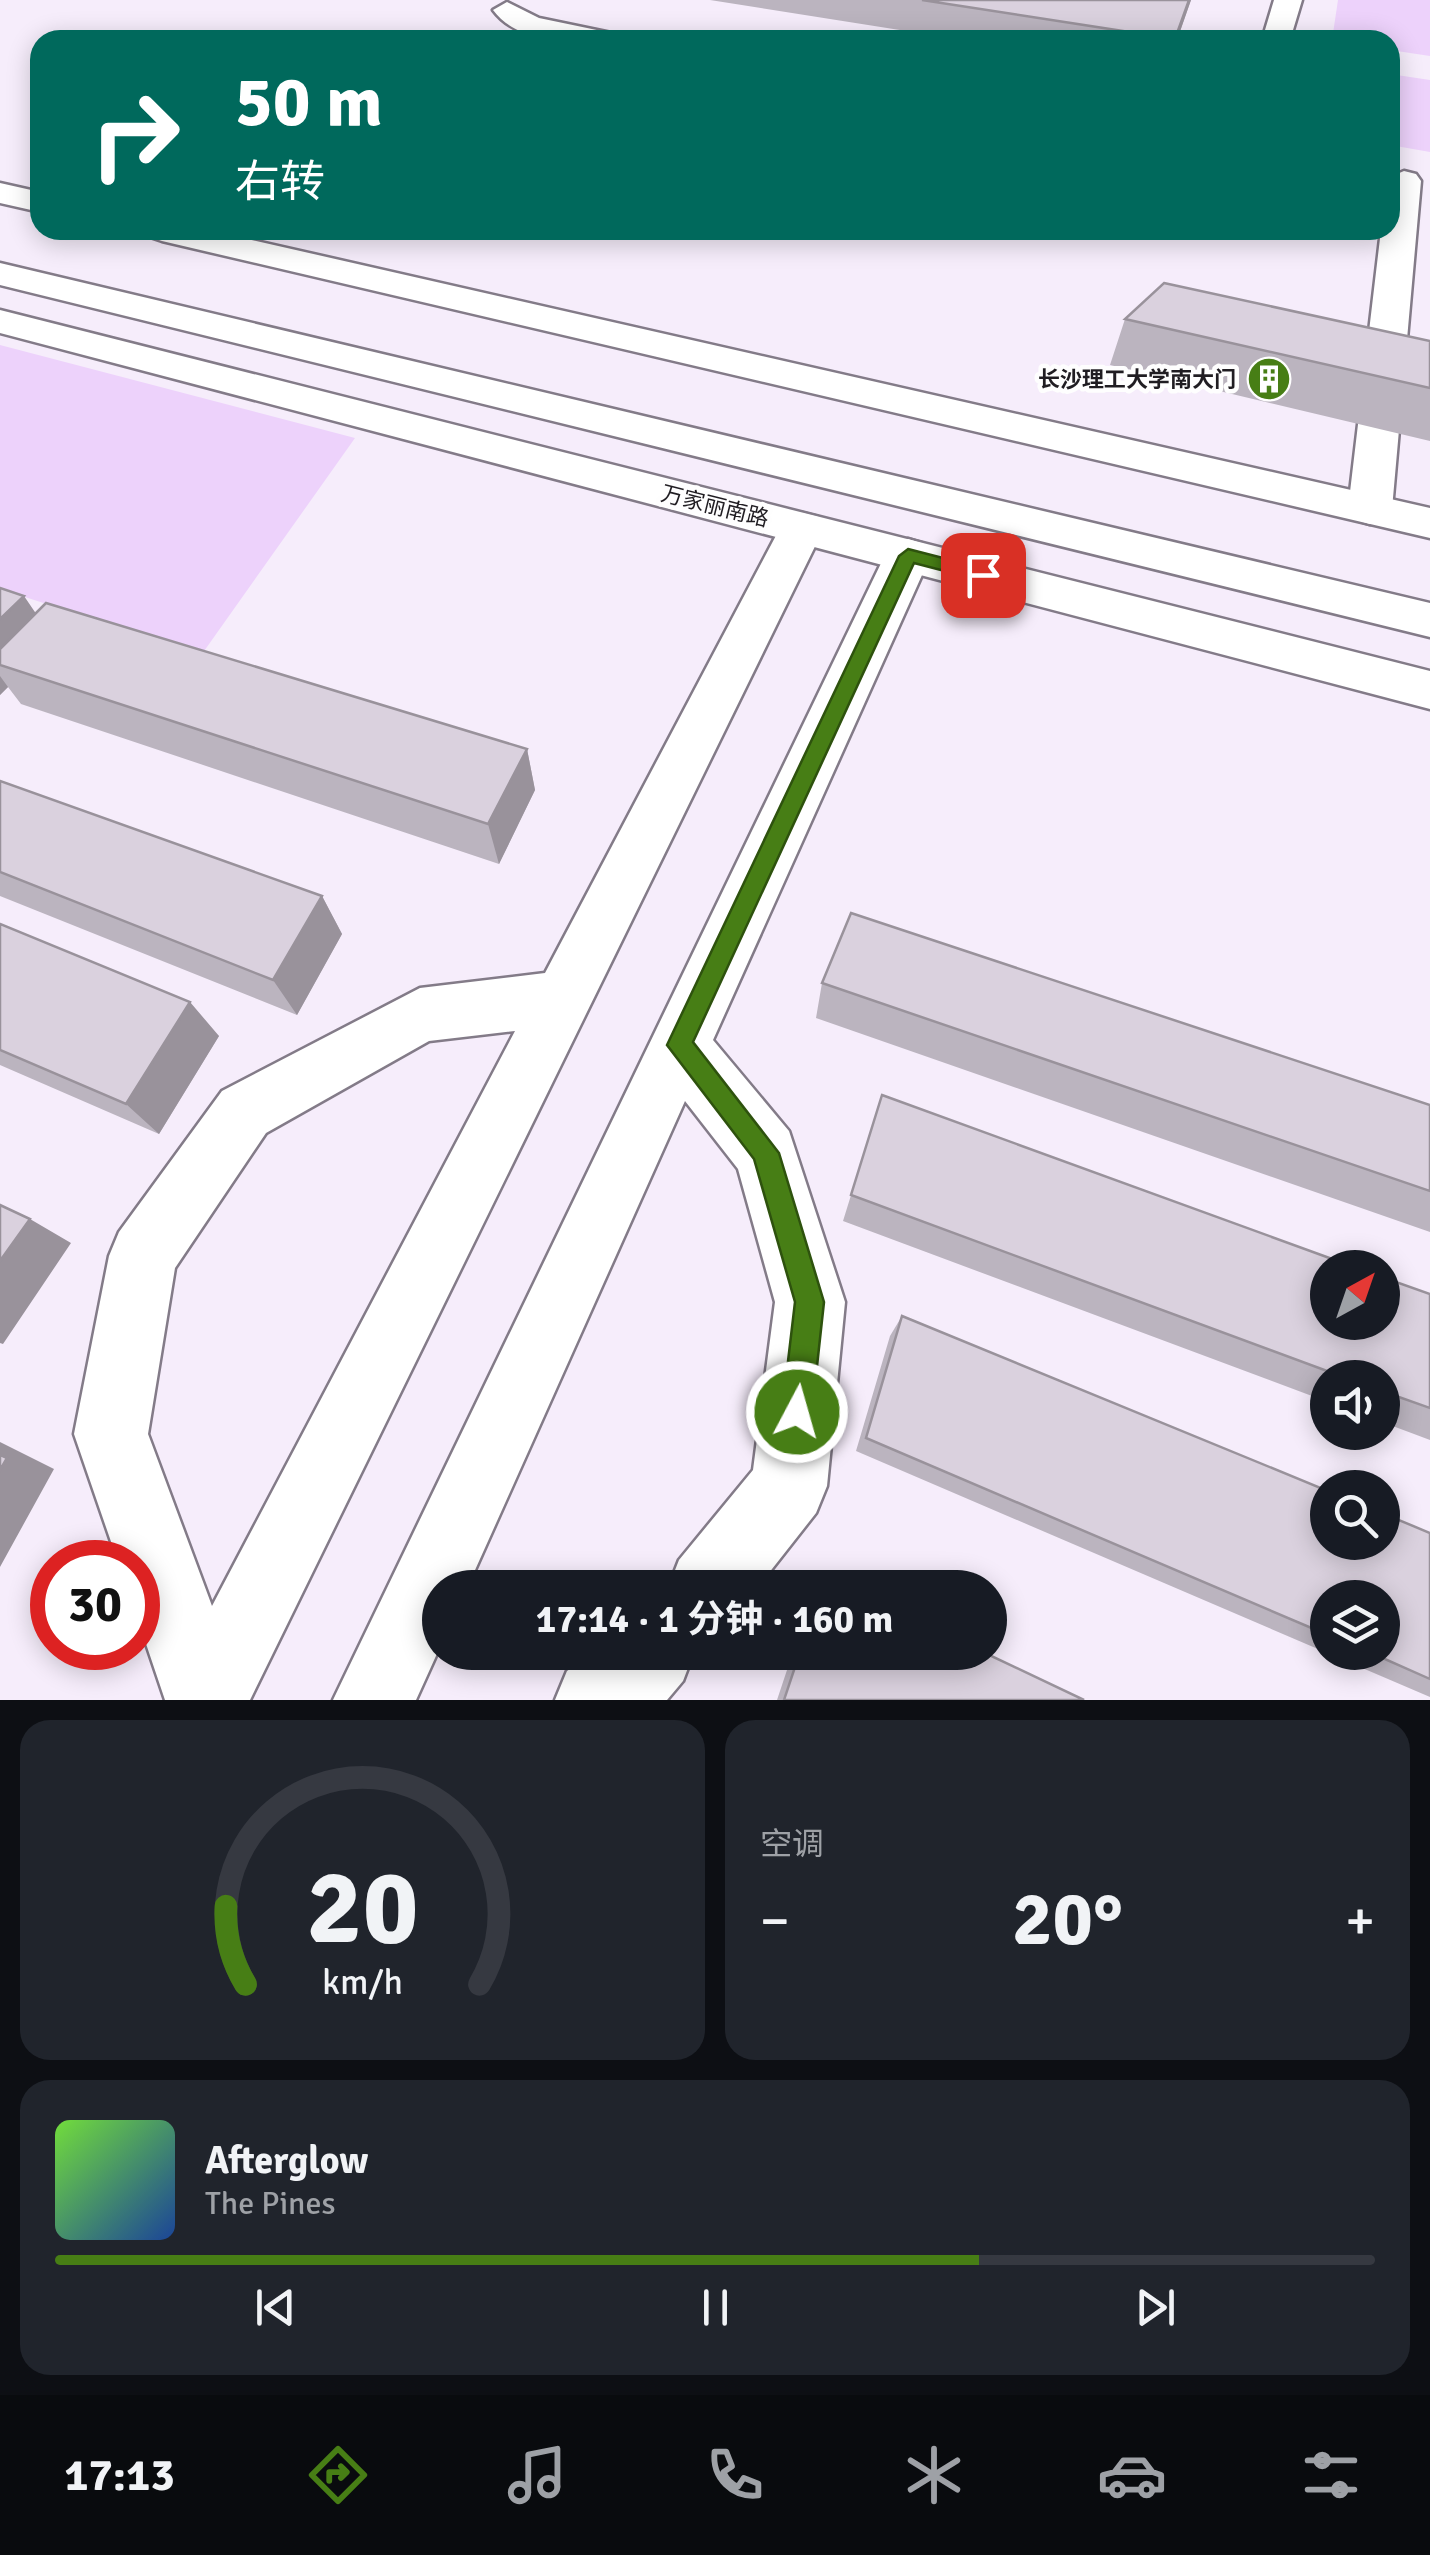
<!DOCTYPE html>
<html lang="zh">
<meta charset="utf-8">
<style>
body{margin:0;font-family:Signika,"Noto Sans SC",sans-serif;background:#20242c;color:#f1f3f6;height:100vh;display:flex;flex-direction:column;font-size:38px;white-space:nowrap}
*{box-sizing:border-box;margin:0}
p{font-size:32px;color:#9ea1a6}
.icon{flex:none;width:55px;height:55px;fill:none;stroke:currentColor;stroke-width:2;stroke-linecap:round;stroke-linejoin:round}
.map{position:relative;height:1700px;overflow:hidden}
.sheet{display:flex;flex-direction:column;gap:20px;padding:20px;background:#0d0f14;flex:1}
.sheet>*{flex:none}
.hud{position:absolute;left:30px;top:30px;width:1370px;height:210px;border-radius:30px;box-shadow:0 5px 25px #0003;background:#00695c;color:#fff;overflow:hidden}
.needle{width:65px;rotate:40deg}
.fabs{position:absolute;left:1310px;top:1250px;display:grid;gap:20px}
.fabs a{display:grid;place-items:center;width:90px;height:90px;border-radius:50%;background:#171b24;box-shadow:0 5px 25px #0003;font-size:50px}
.speed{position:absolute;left:30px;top:1540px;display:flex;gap:20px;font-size:50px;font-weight:700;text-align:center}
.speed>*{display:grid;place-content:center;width:130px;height:130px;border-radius:50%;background:#171b24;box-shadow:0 5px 25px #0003;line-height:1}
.speed .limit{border:15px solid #d22;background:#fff;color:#111}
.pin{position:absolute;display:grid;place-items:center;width:85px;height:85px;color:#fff;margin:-42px;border-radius:20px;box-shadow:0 5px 15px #0006}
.me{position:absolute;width:110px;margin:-55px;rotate:6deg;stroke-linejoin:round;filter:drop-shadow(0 0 8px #0008)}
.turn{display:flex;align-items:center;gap:35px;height:210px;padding:0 40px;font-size:45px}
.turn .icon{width:130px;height:130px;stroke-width:2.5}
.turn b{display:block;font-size:70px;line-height:85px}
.big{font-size:75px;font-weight:700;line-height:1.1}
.sheet .tile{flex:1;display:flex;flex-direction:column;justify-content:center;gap:15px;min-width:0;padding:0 35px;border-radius:30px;background:#20242c}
.sheet .dial{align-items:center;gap:0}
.dial svg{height:260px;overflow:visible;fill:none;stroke:#363941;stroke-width:7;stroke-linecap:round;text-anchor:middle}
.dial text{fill:#f1f3f6;stroke:none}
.song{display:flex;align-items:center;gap:30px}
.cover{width:120px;height:120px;border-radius:15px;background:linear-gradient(135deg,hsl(100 70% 55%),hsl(220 70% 35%))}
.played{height:10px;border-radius:5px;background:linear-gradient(90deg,#477e15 70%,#363941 70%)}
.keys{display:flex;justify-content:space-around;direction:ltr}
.heat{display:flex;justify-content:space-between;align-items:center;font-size:55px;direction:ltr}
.sheet .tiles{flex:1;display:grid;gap:20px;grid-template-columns:1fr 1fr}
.tile:last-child{grid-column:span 2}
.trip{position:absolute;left:422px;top:1570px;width:585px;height:100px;border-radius:50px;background:#171b24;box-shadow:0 5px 25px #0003;font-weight:700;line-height:100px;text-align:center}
.tab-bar{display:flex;height:160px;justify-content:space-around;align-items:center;background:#090b0e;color:#9ea1a6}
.tab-bar .icon{width:70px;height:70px}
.tab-bar .active{color:#477e15}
.tab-bar b{font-size:45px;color:#f1f3f6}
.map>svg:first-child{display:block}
.green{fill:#edd2fb}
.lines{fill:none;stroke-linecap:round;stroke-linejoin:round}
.street-casing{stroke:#837b88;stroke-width:5}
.secondary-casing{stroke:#837b88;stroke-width:5}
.primary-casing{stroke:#837b88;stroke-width:5}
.street{fill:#fff;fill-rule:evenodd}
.secondary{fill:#fff;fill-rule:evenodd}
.primary{fill:#fff;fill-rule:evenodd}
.wall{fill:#bbb4bf;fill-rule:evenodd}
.shaded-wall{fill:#99929b}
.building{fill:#dad1de;stroke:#99929b;stroke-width:2.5}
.route{fill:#477e15;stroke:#2e520e;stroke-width:2.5}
.labels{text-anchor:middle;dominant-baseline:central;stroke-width:9;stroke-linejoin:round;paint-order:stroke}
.far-poi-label{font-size:22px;font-weight:bold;fill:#201d22;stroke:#fefefe;text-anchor:end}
.far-street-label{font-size:22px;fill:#201d22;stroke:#fefefe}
</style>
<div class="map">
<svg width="1430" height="1700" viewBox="0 0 1430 1700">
<rect width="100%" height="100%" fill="#f6edfb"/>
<path class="green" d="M 1338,0 L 1430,0 L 1430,56 L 1390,50 L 1390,40 L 1332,40 Z
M 1390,74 L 1430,80 L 1430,152 L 1390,145 Z
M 0,345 L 355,438 L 202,654 L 0,589 Z"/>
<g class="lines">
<g class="street-casing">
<path id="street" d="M 1274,0 L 1302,0 L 1290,40 L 1262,40 Z
M 507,2 L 539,18 L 616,34 L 620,40 C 580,40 520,47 493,10 Z
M 1404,171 L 1416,174 L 1421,181 L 1392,509 L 1386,519 L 1370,524 L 1354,519 L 1348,509 L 1381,230 L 1390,230 L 1390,177 Z
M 802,513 L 818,517 L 824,528 L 250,1700 L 165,1700 L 138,1620 L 138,1562 L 118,1562 L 74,1434 L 109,1256 L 119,1232 L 222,1091 L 420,988 L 545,973 L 780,528 L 786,517 ZM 515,1031 L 212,1606 L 148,1434 L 175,1268 L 266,1133 L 429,1041 Z
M 908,539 L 924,544 L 931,555 L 713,1040 L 789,1131 L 845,1302 L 827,1486 L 816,1513 L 757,1588 L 668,1588 L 679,1560 L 753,1470 L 775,1302 L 738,1169 L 685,1101 L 467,1588 L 440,1588 L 440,1647 L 416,1700 L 333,1700 L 885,555 L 892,544 Z
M 594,1652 L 694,1652 L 683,1681 L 667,1700 L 555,1700 L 567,1671 Z"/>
</g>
<g class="secondary-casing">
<path id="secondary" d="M 0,310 L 1430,671 L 1430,709 L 0,333 Z"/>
</g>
<g class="primary-casing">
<path id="primary" d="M 0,183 L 40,192 L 40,212 L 0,203 Z
M 144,230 L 208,230 L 1430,508 L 1430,538 L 162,241 L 150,237 Z
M 0,263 L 1430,603 L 1430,637 L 0,285 Z"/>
</g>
<use href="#street" class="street"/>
<use href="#secondary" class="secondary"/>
<use href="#primary" class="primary"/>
</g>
<path class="wall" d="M 710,0 L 1191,0 L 1177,40 L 963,40 Z
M 1125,319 L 1430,341 L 1430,441 L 1110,365 Z
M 0,588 L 36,613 L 527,749 L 535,790 L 499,864 L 21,704 L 8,687 L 0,695 Z
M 0,781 L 322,896 L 342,934 L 297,1015 L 0,896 Z
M 0,924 L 219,1036 L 159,1134 L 0,1065 Z
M 822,983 L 1430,1105 L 1430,1232 L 816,1018 Z
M 882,1095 L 1430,1294 L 1430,1440 L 1382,1422 L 1382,1378 L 1328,1378 L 1328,1402 L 843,1221 Z
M 902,1316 L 1430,1533 L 1430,1697 L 856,1451 L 890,1336 ZM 1328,1598 L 1382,1652 L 1328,1652 Z
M 825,1579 L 843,1588 L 815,1588 L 817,1582 Z
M 793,1652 L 983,1652 L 1084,1700 L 777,1700 Z"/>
<path class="shaded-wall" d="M 1189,0 L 1191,0 L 1177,40 L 1175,40 Z
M 24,596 L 54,640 L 0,665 L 0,619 Z
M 0,676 L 8,687 L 0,695 Z
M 527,749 L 535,790 L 499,864 L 488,824 Z
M 322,896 L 342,934 L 297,1015 L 273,980 Z
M 190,1002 L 219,1036 L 159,1134 L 126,1104 Z
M 30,1219 L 71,1243 L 3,1344 L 0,1343 L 0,1261 Z
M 0,1442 L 54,1469 L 0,1567 Z"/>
<path class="building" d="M 922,0 L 1189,0 L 1175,39 Z
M 1164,283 L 1430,341 L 1430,388 L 1125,319 Z
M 0,588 L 24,596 L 0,619 Z
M 46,603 L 527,749 L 488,824 L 0,665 L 0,649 Z
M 0,781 L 322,896 L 273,980 L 0,872 Z
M 851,913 L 1430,1105 L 1430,1191 L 822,983 Z
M 0,924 L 190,1002 L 126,1104 L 0,1050 Z
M 882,1095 L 1357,1268 L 1328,1268 L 1328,1322 L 1382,1322 L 1382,1277 L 1430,1294 L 1430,1408 L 1382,1391 L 1382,1378 L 1346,1378 L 851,1195 Z
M 0,1205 L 30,1219 L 0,1261 Z
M 902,1316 L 1328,1491 L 1328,1542 L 1382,1542 L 1382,1513 L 1430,1533 L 1430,1679 L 1369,1652 L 1382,1652 L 1382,1598 L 1328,1598 L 1328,1635 L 866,1438 Z
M 0,1455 L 7,1458 L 0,1470 Z
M 825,1579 L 843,1588 L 822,1588 Z
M 800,1652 L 983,1652 L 1084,1700 L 784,1700 Z"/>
<path class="route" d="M 908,549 L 990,570 L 993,575 L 983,581 L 914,563 L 693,1042 L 779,1153 L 824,1302 L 812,1412 L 808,1423 L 797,1428 L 787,1423 L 782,1412 L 795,1302 L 754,1159 L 667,1045 L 899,556 Z"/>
<defs>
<g id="building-disc" transform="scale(2.25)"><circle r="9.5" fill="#477e15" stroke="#fefefe"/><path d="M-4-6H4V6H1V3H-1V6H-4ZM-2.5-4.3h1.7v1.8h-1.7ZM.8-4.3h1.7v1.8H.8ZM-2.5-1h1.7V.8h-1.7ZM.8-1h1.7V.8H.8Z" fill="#fff"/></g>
</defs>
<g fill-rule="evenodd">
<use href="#building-disc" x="1269" y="379"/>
</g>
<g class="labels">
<g class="far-poi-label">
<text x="1236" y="379">长沙理工大学南大门</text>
</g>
<g class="far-street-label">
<text transform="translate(715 506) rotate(14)">万家丽南路</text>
</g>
</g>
</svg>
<div class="fabs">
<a><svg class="needle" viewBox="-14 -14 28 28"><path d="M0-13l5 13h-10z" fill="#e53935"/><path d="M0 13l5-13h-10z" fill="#9ea1a6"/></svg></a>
<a><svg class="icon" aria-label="sound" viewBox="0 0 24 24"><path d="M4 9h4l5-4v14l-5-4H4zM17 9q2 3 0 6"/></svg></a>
<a><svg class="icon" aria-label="search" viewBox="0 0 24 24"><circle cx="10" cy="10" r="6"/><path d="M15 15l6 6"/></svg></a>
<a><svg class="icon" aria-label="layers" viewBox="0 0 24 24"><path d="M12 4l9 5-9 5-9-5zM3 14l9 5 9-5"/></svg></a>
</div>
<div class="speed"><div class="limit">30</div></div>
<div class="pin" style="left:983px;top:575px;background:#d93025"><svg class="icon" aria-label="arrive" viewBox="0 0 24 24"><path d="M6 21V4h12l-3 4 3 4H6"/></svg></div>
<svg class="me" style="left:797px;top:1412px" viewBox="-20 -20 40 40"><circle r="17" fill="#477e15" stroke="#fff" stroke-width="3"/><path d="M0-11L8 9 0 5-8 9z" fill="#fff"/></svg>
<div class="trip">17:14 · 1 分钟 · 160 m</div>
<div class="hud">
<div class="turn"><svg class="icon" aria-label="right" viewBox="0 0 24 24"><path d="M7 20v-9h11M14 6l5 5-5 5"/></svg><div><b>50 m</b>右转</div></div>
</div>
</div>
<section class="sheet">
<div class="tiles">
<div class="tile dial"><svg viewBox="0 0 100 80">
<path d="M14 69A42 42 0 1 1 86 69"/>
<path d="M14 69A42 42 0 0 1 8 45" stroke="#477e15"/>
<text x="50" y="56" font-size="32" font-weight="700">20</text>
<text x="50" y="72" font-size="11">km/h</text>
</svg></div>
<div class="tile"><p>空调</p>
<div class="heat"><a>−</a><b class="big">20°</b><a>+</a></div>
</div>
<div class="tile">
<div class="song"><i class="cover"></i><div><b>Afterglow</b><p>The Pines</p></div></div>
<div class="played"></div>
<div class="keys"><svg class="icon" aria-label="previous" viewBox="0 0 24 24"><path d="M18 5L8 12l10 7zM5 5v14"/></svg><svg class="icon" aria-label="pause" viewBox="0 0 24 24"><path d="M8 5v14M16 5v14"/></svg><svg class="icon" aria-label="next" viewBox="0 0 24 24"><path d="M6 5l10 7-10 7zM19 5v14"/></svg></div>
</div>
</div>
</section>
<nav class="tab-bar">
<b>17:13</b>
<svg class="icon active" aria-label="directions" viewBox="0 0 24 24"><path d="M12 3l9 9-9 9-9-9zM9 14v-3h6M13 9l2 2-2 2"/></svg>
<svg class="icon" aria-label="music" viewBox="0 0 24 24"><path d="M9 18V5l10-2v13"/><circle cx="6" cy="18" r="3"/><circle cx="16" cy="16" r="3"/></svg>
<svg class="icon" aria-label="phone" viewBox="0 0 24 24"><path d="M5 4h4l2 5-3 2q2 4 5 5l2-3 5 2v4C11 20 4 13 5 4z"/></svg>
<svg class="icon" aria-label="climate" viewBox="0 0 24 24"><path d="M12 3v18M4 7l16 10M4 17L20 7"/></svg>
<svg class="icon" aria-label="car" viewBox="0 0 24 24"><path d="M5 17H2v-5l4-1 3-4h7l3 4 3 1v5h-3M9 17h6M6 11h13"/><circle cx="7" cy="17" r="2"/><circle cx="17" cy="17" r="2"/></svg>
<svg class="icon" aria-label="filters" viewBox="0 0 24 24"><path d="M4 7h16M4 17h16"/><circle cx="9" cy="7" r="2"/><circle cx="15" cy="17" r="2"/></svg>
</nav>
